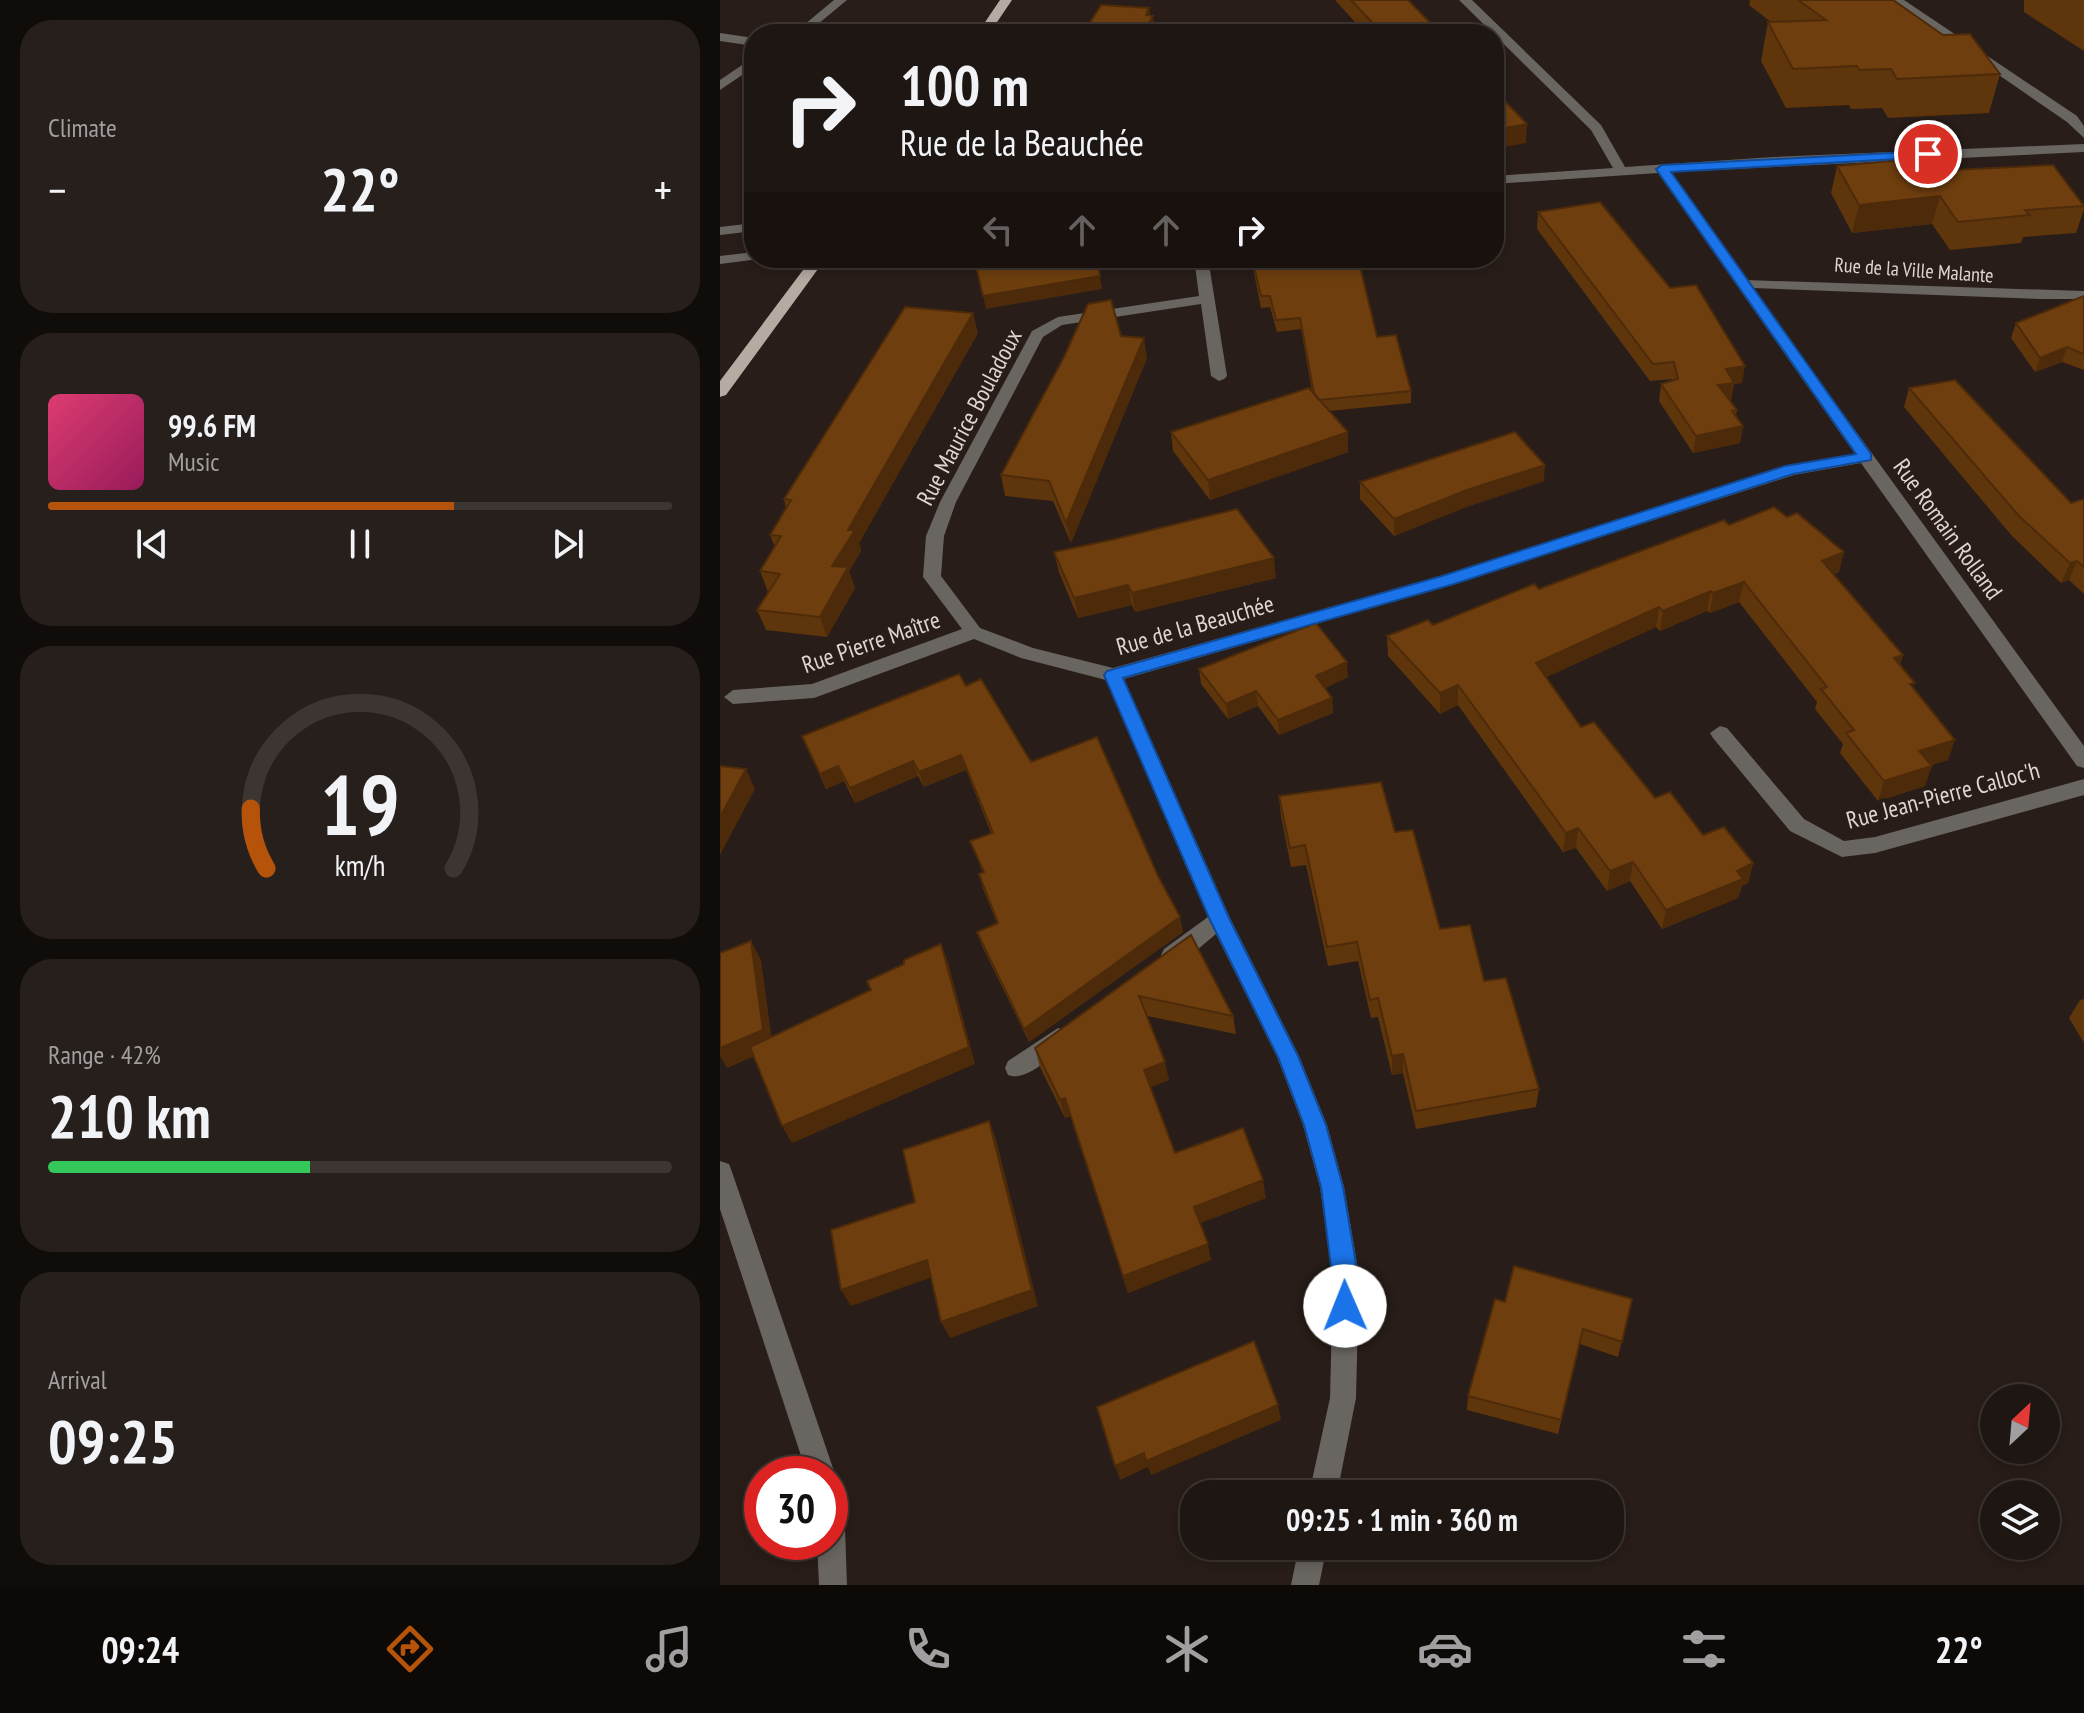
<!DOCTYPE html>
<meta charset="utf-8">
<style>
body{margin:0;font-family:"PT Sans Narrow",sans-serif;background:#261f1b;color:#f1f3f6;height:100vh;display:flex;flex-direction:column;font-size:30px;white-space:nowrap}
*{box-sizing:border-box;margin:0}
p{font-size:26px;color:#a19f9f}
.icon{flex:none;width:44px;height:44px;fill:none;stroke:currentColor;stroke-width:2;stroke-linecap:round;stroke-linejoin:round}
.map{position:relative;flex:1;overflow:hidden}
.drawer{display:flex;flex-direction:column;gap:20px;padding:20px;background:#100c0a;width:720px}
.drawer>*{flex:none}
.guide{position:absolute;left:24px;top:24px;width:760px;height:244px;border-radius:32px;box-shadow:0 4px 12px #0003,0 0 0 2px #3c3532;background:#1e1612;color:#f1f3f6;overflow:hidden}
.needle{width:52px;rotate:26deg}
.fabs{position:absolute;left:1260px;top:1384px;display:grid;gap:16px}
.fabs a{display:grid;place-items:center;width:80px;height:80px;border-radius:50%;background:#1e1612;box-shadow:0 4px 12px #0003,0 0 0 2px #3c3532;font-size:40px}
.speed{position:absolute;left:24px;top:1456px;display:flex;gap:16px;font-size:40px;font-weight:700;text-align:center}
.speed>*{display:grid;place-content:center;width:104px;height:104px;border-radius:50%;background:#1e1612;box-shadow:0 4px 12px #0003,0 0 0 2px #3c3532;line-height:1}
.speed .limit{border:12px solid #d22;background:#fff;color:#111}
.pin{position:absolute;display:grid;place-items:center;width:68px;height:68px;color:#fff;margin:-34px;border:4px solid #fff;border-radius:50%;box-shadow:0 2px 8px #0007}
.me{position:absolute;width:88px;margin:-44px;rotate:359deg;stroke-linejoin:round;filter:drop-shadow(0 0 6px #0008)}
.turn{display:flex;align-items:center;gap:28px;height:168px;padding:0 24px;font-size:36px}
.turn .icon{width:104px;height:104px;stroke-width:2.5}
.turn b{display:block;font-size:56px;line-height:68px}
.lanes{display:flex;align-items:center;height:76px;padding:0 24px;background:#0003;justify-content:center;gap:40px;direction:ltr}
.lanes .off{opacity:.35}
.big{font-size:60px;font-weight:600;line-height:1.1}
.drawer .tile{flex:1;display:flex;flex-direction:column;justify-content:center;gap:12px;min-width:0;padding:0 28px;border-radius:32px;background:#261f1b}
.drawer .dial{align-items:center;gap:0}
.dial svg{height:208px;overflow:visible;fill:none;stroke:#3c3532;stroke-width:7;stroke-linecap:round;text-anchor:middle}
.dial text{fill:#f1f3f6;stroke:none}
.song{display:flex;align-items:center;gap:24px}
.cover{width:96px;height:96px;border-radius:12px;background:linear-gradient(135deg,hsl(340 70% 55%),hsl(330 70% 35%))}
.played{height:8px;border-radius:4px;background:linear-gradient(90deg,#b45309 65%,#3c3532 65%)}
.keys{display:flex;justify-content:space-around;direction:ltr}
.heat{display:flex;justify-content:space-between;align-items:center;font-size:44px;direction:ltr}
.charge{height:12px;border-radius:6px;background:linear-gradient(90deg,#34c759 42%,#3c3532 0)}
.trip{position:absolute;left:460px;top:1480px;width:444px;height:80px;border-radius:32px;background:#1e1612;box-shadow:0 4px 12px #0003,0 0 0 2px #3c3532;font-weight:600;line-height:80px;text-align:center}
.tab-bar{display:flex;height:128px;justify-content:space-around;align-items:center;background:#0c0907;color:#a19f9f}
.tab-bar .icon{width:56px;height:56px}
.tab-bar .selected{color:#b45309}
.tab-bar b{font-size:36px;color:#f1f3f6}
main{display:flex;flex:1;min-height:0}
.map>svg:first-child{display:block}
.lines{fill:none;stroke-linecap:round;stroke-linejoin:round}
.minor{fill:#696561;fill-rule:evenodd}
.major{fill:#b5aba2;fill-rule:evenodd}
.wall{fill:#5f350c}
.shaded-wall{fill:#4d2b0a}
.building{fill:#6e3e0e;stroke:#4d2b0a;stroke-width:2}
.route{fill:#1a73e8;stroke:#114b97;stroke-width:2}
.labels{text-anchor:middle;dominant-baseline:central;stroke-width:8;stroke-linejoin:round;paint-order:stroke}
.far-street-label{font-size:20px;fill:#ded6d3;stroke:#281d18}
.street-label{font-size:24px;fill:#ded6d3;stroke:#281d18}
</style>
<main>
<section class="drawer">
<div class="tile"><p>Climate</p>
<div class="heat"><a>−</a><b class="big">22°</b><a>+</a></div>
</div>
<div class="tile">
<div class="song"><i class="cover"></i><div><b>99.6 FM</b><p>Music</p></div></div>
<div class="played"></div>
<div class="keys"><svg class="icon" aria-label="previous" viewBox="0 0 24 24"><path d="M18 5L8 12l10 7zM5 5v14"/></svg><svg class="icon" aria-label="pause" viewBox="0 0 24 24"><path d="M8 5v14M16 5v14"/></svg><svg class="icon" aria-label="next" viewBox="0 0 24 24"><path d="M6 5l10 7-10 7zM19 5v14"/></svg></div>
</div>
<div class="tile dial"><svg viewBox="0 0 100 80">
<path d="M14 69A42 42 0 1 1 86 69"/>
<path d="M14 69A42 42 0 0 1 8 46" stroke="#b45309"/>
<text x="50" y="56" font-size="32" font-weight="700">19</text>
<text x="50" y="72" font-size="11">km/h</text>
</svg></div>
<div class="tile"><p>Range · 42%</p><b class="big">210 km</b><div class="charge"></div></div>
<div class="tile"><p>Arrival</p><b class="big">09:25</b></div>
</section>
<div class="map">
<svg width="1364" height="1585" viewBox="0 0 1364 1585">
<rect width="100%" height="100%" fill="#281d18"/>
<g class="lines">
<path class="minor" d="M 114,0 L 127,0 L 86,34 L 73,34 Z
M 739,0 L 752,0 L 881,125 L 905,167 L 1053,157 L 1364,144 L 1364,152 L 951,172 L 1025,280 L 1364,291 L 1364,299 L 1321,299 L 1032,288 L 1364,746 L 1364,768 L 1357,766 L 1141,463 L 1074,475 L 734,584 L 404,679 L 511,920 L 579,1056 L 607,1125 L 624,1187 L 639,1275 L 636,1398 L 617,1494 L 589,1494 L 610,1398 L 613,1275 L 600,1187 L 583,1125 L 557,1057 L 496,934 C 482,945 462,967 444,961 L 441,955 L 444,949 L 488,917 L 386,680 L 301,658 L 254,639 L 94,698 L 13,704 L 4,697 L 13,690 L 92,684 L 242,629 L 203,577 L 206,536 L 220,502 L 312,331 L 338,317 L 479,296 L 474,258 L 488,258 L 507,376 L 504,379 L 499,381 L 491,376 L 481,304 L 342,325 L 323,337 L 236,502 L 224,536 L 221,576 L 260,628 L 313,648 L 393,668 L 722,576 L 1065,466 L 1135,454 L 938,173 L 774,184 L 774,176 L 893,168 L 871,130 Z
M 1170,0 L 1184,0 L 1357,116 L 1364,126 L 1364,138 L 1347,122 Z
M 0,33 L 34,38 L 34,46 L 0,41 Z
M 34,57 L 34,67 L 0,90 L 0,80 Z
M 34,223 L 34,231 L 0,235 L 0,227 Z
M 34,252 L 34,258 L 39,259 L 0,264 L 0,256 Z
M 1000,726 L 1007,728 L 1084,819 L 1124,841 L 1155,837 L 1364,779 L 1364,795 L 1155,853 L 1122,857 L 1070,831 L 993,738 L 990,733 Z
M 338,1028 L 346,1031 L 349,1038 L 346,1045 C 331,1056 307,1082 288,1075 L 285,1068 L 288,1061 Z
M 0,1161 L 9,1164 L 12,1172 L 115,1474 L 110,1484 L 110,1474 L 87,1474 L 0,1209 Z
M 110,1487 L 120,1491 L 124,1501 L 127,1585 L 99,1585 L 97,1542 L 110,1542 Z
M 579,1546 L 607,1546 L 599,1585 L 571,1585 Z"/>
<path class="major" d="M 280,0 L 292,0 L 269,34 L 257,34 Z
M 92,258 L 106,258 L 6,395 L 0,397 L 0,381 Z"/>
</g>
<path class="wall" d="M 615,0 L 688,0 L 721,34 L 646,34 Z
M 1030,0 L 1173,0 L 1280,74 L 1269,113 L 1168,118 L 1162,108 L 1131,109 L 1129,105 L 1066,108 L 1041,61 L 1048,22 L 1051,22 L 1029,5 Z
M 1304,0 L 1364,0 L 1364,51 L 1304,12 Z
M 1117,166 L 1212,171 L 1364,204 L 1364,209 L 1356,233 L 1303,237 L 1301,243 L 1230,250 L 1212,224 L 1132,233 L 1111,193 Z
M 818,212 L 1022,383 L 1014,384 L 1011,400 L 1009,400 L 1017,410 L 1016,416 L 1023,426 L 1020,443 L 973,453 L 939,401 L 941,384 L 952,381 L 952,379 L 930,381 L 817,229 Z
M 531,258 L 638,258 L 657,337 L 691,391 L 691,403 L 609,411 L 628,452 L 490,500 L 453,451 L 451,432 L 592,392 L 581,329 L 557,332 L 550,307 L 541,308 Z
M 1364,296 L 1364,370 L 1342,362 L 1315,372 L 1291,338 L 1296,323 Z
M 258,333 L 139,543 L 141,551 L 129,571 L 135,588 L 107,637 L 46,630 L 37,610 L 48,592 L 40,571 L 55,547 L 50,535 L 66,508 L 64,499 Z
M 427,358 L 351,543 L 333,501 L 285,496 L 281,475 Z
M 1189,388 L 1351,503 L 1364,499 L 1364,594 L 1349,580 L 1341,583 L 1292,536 L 1184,407 Z
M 824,481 L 746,507 L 674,536 L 640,499 L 640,482 Z
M 1009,525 L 1119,572 L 1113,575 L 1183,655 L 1180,664 L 1193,689 L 1228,760 L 1211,765 L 1205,786 L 1158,801 L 1120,753 L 1123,744 L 1095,709 L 1097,702 L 1019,602 L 990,613 L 987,611 L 940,631 L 936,627 L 826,677 L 861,727 L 935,798 L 983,835 L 1033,863 L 1028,883 L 1022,886 L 1018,898 L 942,929 L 910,881 L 887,891 L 856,848 L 843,852 L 738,705 L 720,714 L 668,656 L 667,636 L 713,625 Z
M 391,540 L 556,578 L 415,612 L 412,605 L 358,618 L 339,572 L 334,552 Z
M 479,669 L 628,677 L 605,688 L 612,698 L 613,713 L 559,735 L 538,706 L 508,719 L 481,684 Z
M 246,686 L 463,932 L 309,1042 L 262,946 L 257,932 L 277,923 L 263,889 L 259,874 L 263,873 L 250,841 L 271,833 L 246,770 L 204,787 L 198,776 L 135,803 L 124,781 L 106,789 L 82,736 Z
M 559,796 L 675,832 L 720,929 L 764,981 L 819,1089 L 816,1107 L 696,1129 L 683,1073 L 672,1075 L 658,1017 L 651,1018 L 638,961 L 608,966 L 586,865 L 571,867 L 561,816 Z
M 471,935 L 513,1016 L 516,1034 L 427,1016 L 449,1080 L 431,1087 L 455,1153 L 546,1198 L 480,1223 L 491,1260 L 408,1293 L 351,1116 L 345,1118 L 320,1067 L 315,1048 Z
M 1364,999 L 1364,1043 L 1349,1018 L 1360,1000 Z
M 912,1299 L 898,1357 L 860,1344 L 838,1434 L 747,1410 L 748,1396 L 785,1302 Z"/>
<path class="shaded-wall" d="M 429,8 L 431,19 L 433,16 L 435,34 L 422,34 L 426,15 Z
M 807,124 L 806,143 L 774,149 L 774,130 Z
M 1220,196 L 1212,224 L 1132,233 L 1139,205 Z
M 380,276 L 382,289 L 266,309 L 263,296 Z
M 253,313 L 258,333 L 139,543 L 141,551 L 129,571 L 135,588 L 107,637 L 100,617 L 112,566 L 128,530 Z
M 424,338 L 427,358 L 351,543 L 346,523 Z
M 1347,347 L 1342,362 L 1315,372 L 1320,358 Z
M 1025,366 L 1022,383 L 1014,384 L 1011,400 L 995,402 L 998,385 L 1006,369 Z
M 1023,426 L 1020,443 L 973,453 L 976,436 Z
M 628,432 L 628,452 L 490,500 L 488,480 Z
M 825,465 L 824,481 L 746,507 L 674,536 L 674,519 L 747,490 Z
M 1124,552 L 1119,572 L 1097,582 L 1102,561 Z
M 554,558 L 556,578 L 415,612 L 412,593 Z
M 1357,561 L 1349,580 L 1341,583 L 1350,563 Z
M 1024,582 L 1019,602 L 990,613 L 993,593 Z
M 408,585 L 412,605 L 358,618 L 354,598 Z
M 991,591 L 987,611 L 940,631 L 943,611 Z
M 939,607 L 936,627 L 814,683 L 816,663 Z
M 1183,655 L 1176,675 L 1174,658 Z
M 627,662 L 628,677 L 596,692 L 596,676 Z
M 738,685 L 738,705 L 720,714 L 720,693 Z
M 536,691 L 538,706 L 508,719 L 506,704 Z
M 612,698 L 613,713 L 559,735 L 558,720 Z
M 1235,740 L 1228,760 L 1192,771 L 1199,751 Z
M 241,755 L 246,770 L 204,787 L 199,772 Z
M 193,761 L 198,776 L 135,803 L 130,788 Z
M 118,766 L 124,781 L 106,789 L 100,774 Z
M 1212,766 L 1205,786 L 1158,801 L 1164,781 Z
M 26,769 L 35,789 L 0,855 L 0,817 Z
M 858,828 L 856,848 L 843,852 L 846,833 Z
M 913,862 L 910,881 L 887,891 L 890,871 Z
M 1033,863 L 1028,883 L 1022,886 L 1018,898 L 942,929 L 946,910 Z
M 460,917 L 463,932 L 309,1042 L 304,1029 Z
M 31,941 L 41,960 L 53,1048 L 7,1068 L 0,1056 L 0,1048 Z
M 221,944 L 228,962 L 255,1064 L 72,1143 L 62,1126 Z
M 683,1054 L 683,1073 L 672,1075 L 672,1056 Z
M 445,1062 L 449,1080 L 428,1088 L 424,1070 Z
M 345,1098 L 351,1116 L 345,1118 L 340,1100 Z
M 269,1121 L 276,1139 L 318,1306 L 230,1338 L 221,1322 Z
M 543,1180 L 546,1198 L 478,1224 L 474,1207 Z
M 488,1244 L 491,1260 L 408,1293 L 403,1276 Z
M 207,1260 L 215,1276 L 131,1306 L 121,1290 Z
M 558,1405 L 561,1420 L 431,1475 L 428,1467 L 400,1480 L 395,1466 L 424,1453 Z"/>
<path class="building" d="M 631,0 L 688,0 L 721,34 L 663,34 Z
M 1078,0 L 1173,0 L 1223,35 L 1250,34 L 1280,74 L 1177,79 L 1171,69 L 1139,70 L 1137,66 L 1073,69 L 1048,22 L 1106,20 Z
M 381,5 L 429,8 L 426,15 L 433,16 L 422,34 L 363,34 Z
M 774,90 L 807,124 L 774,130 Z
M 1201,158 L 1212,171 L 1333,165 L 1364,206 L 1305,210 L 1310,215 L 1238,222 L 1220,196 L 1139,205 L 1117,166 Z
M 880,202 L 950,288 L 976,285 L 1025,366 L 1006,369 L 1014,383 L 998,385 L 1017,410 L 1012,411 L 1023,426 L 976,436 L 941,384 L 958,379 L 954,362 L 933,364 L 818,212 Z
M 254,258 L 377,258 L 380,276 L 263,296 Z
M 532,258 L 638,258 L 657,337 L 676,335 L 691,391 L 599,400 L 594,394 L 580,318 L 556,320 L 550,296 L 541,296 Z
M 1364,296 L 1364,354 L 1347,347 L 1320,358 L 1296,323 Z
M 391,300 L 401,336 L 424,338 L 346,523 L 329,481 L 281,475 L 344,357 L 368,304 Z
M 185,307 L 253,313 L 128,530 L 135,530 L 112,566 L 128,567 L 100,617 L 37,610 L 60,574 L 40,571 L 61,536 L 50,535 L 71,500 L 64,499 Z
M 1235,380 L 1351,503 L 1364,499 L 1364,567 L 1357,561 L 1350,563 L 1299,516 L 1189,388 Z
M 589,388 L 628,432 L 488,480 L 451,432 Z
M 795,432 L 825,465 L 747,490 L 674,519 L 640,482 Z
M 1054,507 L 1067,517 L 1077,513 L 1124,552 L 1102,561 L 1183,655 L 1174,658 L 1195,683 L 1190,684 L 1235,740 L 1199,751 L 1212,766 L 1164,781 L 1126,733 L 1134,730 L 1101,689 L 1107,687 L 1024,582 L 993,593 L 991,591 L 943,611 L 939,607 L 816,663 L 861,727 L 874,722 L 935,798 L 950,792 L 983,835 L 1004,827 L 1033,863 L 1017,871 L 1023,879 L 946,910 L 913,862 L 890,871 L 858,828 L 846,833 L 738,685 L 720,693 L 667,636 L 708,620 L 713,625 L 814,584 L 819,589 L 1004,520 L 1009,525 Z
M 517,509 L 554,558 L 412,593 L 408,585 L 354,598 L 334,552 L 391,540 Z
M 596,623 L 627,662 L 596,676 L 612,698 L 558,720 L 536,691 L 506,704 L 479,669 Z
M 239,674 L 246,686 L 261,679 L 311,762 L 377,737 L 438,876 L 460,917 L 304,1029 L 257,932 L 278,923 L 259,874 L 264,872 L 250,841 L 273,833 L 241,755 L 199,772 L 193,761 L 130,788 L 118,766 L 100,774 L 82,736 Z
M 0,766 L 26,769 L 0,817 Z
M 661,782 L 675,832 L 693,830 L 720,929 L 750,925 L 764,981 L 786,978 L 819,1089 L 696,1111 L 683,1054 L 672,1056 L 658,998 L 650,1000 L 637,942 L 607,947 L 585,845 L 570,848 L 559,796 Z
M 471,935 L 513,1016 L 419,996 L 445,1062 L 424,1070 L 455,1153 L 523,1128 L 543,1180 L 474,1207 L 488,1244 L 403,1276 L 345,1098 L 340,1100 L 315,1048 Z
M 31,941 L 43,1030 L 0,1048 L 0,953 Z
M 221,944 L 249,1047 L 62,1126 L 30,1047 L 151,990 L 147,981 L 184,964 L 184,960 Z
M 269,1121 L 312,1290 L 221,1322 L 207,1260 L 121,1290 L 111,1230 L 195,1202 L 183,1150 Z
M 794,1266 L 912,1299 L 902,1342 L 863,1329 L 841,1420 L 748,1396 L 775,1299 L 785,1302 Z
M 534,1341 L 558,1405 L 426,1461 L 424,1453 L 395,1466 L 377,1407 Z"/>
<path class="route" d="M 1208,151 L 1213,152 L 1213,157 L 951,172 L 1151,454 L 1151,460 L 1073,474 L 734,584 L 403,678 L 510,920 L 578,1056 L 606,1125 L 623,1187 L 638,1275 L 637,1306 L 634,1314 L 625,1317 L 617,1314 L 601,1187 L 584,1125 L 558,1057 L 490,920 L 384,675 L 387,671 L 722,576 L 1065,466 L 1136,454 L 936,169 L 942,165 Z"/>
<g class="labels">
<g class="far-street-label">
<text transform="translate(1194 270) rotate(4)">Rue de la Ville Malante</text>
</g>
<g class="street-label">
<text transform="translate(249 417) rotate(-62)">Rue Maurice Bouladoux</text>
<text transform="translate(1228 529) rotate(54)">Rue Romain Rolland</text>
<text transform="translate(475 625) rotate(-16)">Rue de la Beauchée</text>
<text transform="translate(151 642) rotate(-19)">Rue Pierre Maître</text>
<text transform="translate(1223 795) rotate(-15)">Rue Jean-Pierre Calloc'h</text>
</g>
</g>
</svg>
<div class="fabs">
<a><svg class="needle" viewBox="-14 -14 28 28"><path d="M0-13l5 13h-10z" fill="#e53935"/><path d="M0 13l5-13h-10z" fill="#a19f9f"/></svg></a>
<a><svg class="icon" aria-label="layers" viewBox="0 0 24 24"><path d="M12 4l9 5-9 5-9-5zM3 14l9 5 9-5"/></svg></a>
</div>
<div class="speed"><div class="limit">30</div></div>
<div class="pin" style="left:1208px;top:154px;background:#d93025"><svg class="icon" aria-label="arrive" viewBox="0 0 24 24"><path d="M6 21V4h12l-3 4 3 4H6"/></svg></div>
<svg class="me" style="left:625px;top:1306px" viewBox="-20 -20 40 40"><circle r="19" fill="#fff"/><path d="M0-13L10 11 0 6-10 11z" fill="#1a73e8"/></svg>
<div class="trip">09:25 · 1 min · 360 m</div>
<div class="guide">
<div class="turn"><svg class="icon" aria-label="right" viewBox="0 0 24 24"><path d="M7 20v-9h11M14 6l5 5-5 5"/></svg><div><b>100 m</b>Rue de la Beauchée</div></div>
<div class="lanes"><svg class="icon off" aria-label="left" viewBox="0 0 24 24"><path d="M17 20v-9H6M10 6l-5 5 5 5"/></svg><svg class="icon off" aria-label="ahead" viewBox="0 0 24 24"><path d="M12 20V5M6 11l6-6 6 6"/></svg><svg class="icon off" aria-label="ahead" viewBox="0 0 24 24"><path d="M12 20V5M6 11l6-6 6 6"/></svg><svg class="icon" aria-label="right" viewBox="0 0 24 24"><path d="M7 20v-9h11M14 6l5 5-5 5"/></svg></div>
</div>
</div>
</main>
<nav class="tab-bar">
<b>09:24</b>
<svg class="icon selected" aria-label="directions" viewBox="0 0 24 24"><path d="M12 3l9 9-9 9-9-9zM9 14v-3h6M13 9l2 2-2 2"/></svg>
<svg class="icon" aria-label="music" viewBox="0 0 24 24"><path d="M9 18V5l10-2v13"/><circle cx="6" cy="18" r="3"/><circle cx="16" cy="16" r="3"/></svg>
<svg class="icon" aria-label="phone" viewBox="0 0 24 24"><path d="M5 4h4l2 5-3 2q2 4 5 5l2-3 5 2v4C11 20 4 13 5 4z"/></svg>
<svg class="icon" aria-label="climate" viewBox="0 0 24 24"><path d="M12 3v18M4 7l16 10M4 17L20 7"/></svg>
<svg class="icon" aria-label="car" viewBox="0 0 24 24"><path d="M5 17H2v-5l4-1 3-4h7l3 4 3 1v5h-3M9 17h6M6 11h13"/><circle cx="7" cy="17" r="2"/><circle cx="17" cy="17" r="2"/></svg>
<svg class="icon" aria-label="filters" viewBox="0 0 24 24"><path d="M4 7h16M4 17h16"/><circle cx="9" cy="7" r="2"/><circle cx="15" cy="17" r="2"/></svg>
<b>22°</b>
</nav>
